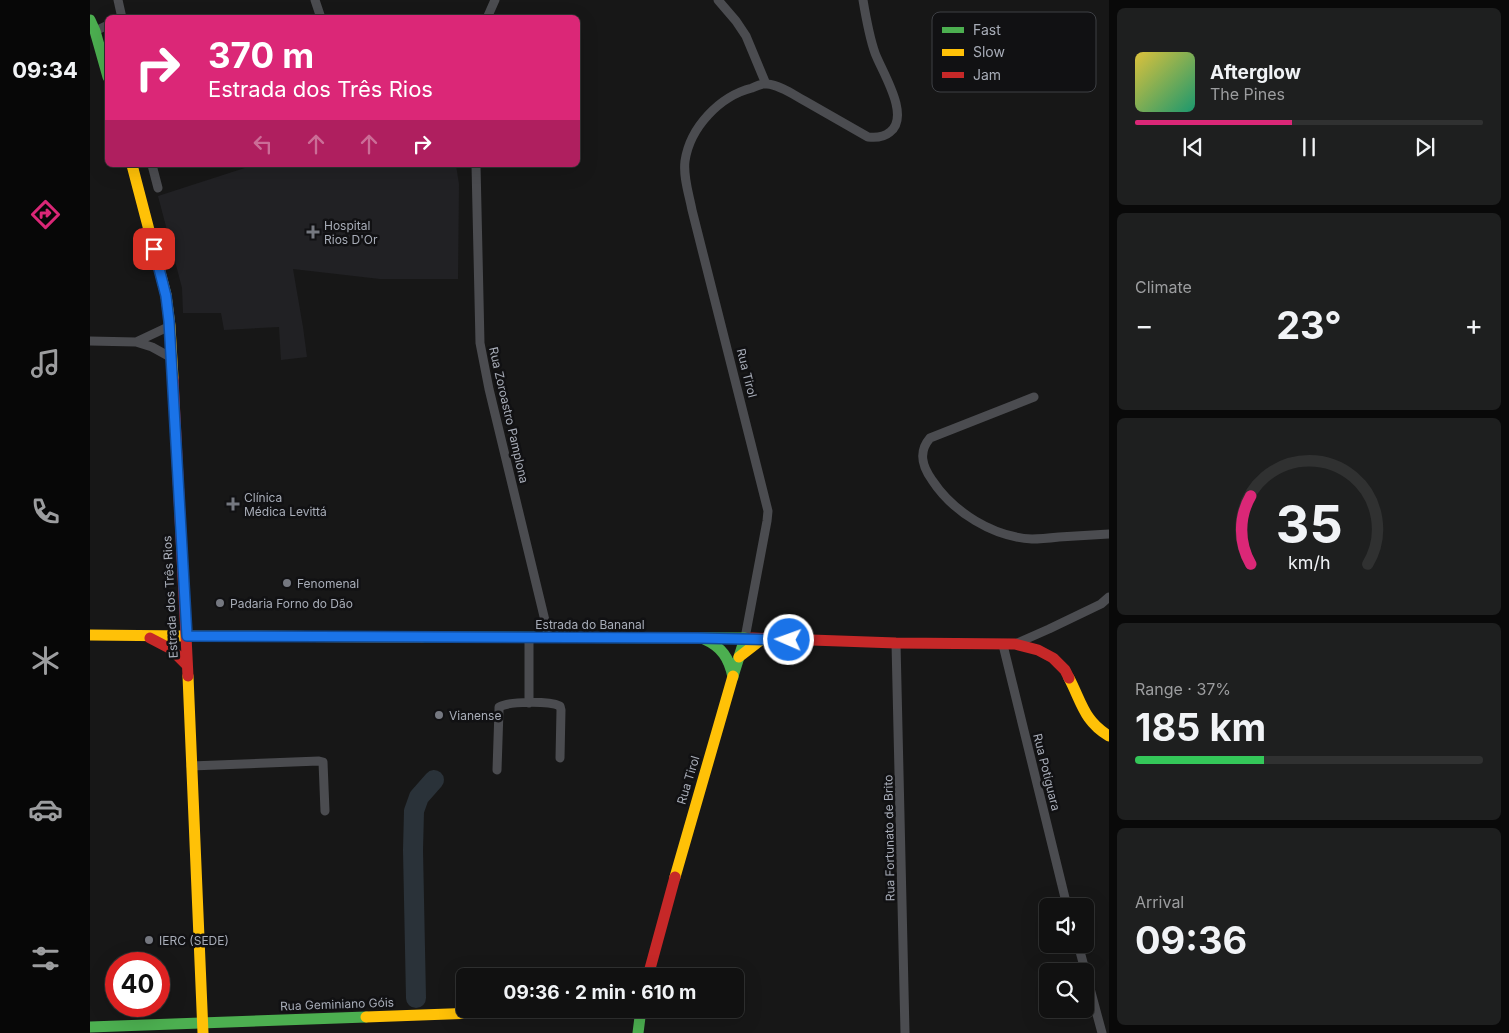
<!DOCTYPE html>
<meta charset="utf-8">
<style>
body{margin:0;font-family:Inter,sans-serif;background:#1e1f1f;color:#f1f3f6;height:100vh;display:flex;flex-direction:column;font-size:19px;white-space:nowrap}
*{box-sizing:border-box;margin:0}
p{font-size:16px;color:#9c9d9f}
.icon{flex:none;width:28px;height:28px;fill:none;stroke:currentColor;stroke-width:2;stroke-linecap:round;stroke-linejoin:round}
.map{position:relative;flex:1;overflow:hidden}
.drawer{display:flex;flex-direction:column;gap:8px;padding:8px;background:#090909;width:400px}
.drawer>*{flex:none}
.guide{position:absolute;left:15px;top:15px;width:475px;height:152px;border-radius:8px;box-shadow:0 5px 20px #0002,0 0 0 1px #303131;background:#db2777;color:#fff;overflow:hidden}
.fabs{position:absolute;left:949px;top:898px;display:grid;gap:10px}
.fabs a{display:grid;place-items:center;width:55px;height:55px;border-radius:8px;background:#111;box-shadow:0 5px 20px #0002,0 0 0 1px #303131;font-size:25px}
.speed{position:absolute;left:15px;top:952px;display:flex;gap:10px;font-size:25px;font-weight:700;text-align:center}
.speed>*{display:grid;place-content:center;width:65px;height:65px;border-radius:50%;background:#111;box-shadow:0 5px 20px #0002,0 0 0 1px #303131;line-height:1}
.speed .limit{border:8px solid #d22;background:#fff;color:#111}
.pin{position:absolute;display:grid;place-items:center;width:42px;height:42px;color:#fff;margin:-21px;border-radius:10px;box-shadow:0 2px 8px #0006}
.me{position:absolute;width:55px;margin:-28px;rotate:272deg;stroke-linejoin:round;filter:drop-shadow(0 0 4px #0008)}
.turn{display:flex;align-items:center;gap:18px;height:105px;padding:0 20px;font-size:22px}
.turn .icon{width:65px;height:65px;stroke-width:2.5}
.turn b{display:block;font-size:35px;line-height:42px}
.lanes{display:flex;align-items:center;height:48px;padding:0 20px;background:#0003;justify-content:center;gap:25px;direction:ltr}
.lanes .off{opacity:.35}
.big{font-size:38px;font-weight:700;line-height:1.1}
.drawer .widget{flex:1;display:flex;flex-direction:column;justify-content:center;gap:8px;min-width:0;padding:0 18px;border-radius:8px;background:#1e1f1f}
.drawer .dial{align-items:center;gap:0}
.dial svg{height:130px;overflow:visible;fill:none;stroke:#303131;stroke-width:7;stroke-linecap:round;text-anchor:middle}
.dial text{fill:#f1f3f6;stroke:none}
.song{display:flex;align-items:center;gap:15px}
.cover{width:60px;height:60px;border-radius:8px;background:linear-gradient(135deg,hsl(50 70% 55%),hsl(160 70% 35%))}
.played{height:5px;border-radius:2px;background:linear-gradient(90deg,#db2777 45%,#303131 45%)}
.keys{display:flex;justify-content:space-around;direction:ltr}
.heat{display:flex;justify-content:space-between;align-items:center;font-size:28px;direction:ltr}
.charge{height:8px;border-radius:4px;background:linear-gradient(90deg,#34c759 37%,#303131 0)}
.trip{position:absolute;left:366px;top:968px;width:288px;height:50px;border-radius:8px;background:#111;box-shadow:0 5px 20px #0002,0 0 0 1px #303131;font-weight:700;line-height:50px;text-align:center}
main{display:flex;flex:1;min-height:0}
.tabs{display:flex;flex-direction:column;width:90px;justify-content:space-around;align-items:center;background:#070707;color:#9c9d9f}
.tabs .icon{width:35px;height:35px}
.tabs .selected{color:#db2777}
.tabs b{font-size:22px;color:#f1f3f6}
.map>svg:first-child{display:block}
.built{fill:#212124}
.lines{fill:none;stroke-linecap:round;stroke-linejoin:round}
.river{stroke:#2a3239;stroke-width:20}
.street{stroke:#4b4c50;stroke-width:9}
.fast{stroke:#4caf50;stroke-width:11}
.slow{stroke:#ffc107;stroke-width:11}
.jam{stroke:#c62828;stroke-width:11}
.route-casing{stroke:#114b97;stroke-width:12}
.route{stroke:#1a73e8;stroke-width:9}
.poi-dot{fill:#757880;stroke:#111113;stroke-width:2}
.labels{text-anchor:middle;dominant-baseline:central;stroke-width:5;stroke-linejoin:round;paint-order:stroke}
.poi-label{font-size:12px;fill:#a8adb8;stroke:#111113;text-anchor:start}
.street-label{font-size:12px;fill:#a8adb8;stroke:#111113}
.key{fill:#111113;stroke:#3e4045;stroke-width:1}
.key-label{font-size:14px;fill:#a8adb8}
</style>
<main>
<nav class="tabs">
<b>09:34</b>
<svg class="icon selected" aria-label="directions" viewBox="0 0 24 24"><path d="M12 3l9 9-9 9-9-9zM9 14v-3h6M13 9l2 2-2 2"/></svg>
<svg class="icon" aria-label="music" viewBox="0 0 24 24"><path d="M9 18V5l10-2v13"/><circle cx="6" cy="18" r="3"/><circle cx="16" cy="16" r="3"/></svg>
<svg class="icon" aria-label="phone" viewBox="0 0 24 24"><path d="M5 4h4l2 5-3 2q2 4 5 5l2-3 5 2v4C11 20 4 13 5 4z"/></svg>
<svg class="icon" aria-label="climate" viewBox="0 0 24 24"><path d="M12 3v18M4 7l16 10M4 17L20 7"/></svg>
<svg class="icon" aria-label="car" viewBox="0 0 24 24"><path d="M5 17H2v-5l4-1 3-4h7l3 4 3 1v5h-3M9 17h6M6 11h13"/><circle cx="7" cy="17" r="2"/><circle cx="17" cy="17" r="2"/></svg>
<svg class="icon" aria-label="filters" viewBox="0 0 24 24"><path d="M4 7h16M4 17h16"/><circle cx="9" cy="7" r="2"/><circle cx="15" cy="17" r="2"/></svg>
</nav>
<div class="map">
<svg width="1019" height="1033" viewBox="0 0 1019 1033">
<rect width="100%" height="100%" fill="#171717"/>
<path class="built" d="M 164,165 L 366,165 L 369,184 L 368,279 L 290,279 L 203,269 L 213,327 L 217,357 L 191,360 L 189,327 L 134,330 L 131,313 L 93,313 L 92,288 L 68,196 Z"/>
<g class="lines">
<path class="river" d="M 326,998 L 323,850 L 324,811 L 329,797 L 344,780"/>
<path class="street" d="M 28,0 L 32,18
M 225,0 L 231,18
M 628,0 L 646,21 L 656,36 L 676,84
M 397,18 L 405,0
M 5,31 L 18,25
M 62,165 L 68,188
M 386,165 L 390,343 L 399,389 L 459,637
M 0,341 L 46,342 L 62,347 L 82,358
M 46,342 L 80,326
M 944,397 L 840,438 C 828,452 832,466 842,480 C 863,512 903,537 942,539 C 951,539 960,538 969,537 C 986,536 1002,535 1019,534
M 655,638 L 677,521 L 678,511 L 602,210 C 599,194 593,177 595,161 C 600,127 630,96 662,88 C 666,86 672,83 677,84 C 690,85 704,95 715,101 C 736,113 757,125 778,137 C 786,138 794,137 800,132 C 821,116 792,72 785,53 C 779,36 776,18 773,0
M 806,643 L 815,1033
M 925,644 L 959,629 L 1011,604 L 1019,597
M 913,645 L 977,906
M 439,703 L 439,637
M 101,766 L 229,761 L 233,762 L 235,811
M 407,770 L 409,710 L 409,707 C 419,701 459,701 470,706 L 471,710 L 470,758
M 988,944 L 1012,1033"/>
<path class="fast" d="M 0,20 L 5,31 L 18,77
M 332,637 L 655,638 L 643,676
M 614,639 C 632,647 639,658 643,677
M 0,1027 L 276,1017
M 548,1033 L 551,1009"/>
<path class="slow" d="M 42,165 L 76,295 L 80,326 L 83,378
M 0,635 L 97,636
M 97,636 L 332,637
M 649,657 L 672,639
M 98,676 L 113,1033
M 979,678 C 992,703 994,721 1019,736
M 585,877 L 643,676
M 276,1017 L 496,1009"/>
<path class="jam" d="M 83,378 L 98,676
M 60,638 L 81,649 L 97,665
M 662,638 L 806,643 L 925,644 L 948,650 L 963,658 L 975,670 L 979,678
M 558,976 L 585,877"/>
</g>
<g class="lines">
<g class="route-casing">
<path id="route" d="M 64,249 L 76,296 L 79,321 L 97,636 L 608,638 L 699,640"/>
</g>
<use href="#route" class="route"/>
</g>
<g class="poi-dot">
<path d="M220.5 224.5h5v5h5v5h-5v5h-5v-5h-5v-5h5z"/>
<path d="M140.5 496.5h5v5h5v5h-5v5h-5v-5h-5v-5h5z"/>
<circle cx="197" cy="583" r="5"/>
<circle cx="130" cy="603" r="5"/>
<circle cx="349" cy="715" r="5"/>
<circle cx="59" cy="940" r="5"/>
</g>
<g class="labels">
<g class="poi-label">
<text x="234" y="225">Hospital<tspan x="234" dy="14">Rios D'Or</tspan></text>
<text x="154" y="497">Clínica<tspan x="154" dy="14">Médica Levittá</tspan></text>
<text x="207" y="583">Fenomenal</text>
<text x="140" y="603">Padaria Forno do Dão</text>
<text x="359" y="715">Vianense</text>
<text x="69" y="940">IERC (SEDE)</text>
</g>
<g class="street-label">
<text transform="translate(657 373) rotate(76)">Rua Tirol</text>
<text transform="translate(419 415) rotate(77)">Rua Zoroastro Pamplona</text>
<text transform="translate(80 597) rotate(-93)">Estrada dos Três Rios</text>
<text x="500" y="624">Estrada do Bananal</text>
<text transform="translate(957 772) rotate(76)">Rua Potiguara</text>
<text transform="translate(598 780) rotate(-73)">Rua Tirol</text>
<text transform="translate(799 838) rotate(-91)">Rua Fortunato de Brito</text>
<text transform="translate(247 1004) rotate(-2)">Rua Geminiano Góis</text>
</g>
</g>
<rect x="842" y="12" width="164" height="80" rx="8" class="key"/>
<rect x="852" y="27" width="22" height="6" fill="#4caf50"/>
<rect x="852" y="49" width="22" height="7" fill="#ffc107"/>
<rect x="852" y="72" width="22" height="6" fill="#c62828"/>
<g class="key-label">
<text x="883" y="35">Fast</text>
<text x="883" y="57">Slow</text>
<text x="883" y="80">Jam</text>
</g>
</svg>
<div class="fabs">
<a><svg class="icon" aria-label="sound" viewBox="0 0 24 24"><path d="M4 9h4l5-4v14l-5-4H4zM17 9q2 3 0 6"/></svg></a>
<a><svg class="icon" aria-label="search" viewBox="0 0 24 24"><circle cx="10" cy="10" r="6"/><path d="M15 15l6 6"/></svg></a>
</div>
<div class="speed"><div class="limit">40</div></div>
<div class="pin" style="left:64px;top:249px;background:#d93025"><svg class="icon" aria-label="arrive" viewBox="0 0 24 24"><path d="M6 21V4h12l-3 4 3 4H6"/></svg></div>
<svg class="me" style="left:699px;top:640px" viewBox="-20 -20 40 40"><circle r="17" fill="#1a73e8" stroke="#fff" stroke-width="3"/><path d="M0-11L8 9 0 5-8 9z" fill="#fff"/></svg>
<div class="trip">09:36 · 2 min · 610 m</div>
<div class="guide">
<div class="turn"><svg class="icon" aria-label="right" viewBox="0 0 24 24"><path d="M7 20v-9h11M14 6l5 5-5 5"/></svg><div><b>370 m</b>Estrada dos Três Rios</div></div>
<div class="lanes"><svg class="icon off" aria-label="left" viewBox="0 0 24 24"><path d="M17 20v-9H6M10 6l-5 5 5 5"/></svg><svg class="icon off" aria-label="ahead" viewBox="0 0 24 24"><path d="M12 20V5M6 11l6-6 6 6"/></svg><svg class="icon off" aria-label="ahead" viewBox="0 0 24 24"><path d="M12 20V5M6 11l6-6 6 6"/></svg><svg class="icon" aria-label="right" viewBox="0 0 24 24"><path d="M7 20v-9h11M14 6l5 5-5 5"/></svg></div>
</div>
</div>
<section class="drawer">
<div class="widget">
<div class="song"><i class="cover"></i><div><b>Afterglow</b><p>The Pines</p></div></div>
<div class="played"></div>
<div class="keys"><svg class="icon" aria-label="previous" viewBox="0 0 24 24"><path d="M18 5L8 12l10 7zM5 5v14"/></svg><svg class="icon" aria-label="pause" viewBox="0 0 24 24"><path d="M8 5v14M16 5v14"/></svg><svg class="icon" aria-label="next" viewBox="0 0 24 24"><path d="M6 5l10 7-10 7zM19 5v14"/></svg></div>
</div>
<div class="widget"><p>Climate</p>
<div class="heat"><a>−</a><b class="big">23°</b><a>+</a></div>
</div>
<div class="widget dial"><svg viewBox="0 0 100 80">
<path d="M14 69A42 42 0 1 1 86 69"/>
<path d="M14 69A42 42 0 0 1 14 27" stroke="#db2777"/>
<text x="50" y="56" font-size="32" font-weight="700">35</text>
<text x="50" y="72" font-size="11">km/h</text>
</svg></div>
<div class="widget"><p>Range · 37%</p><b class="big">185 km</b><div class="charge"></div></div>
<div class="widget"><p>Arrival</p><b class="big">09:36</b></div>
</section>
</main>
